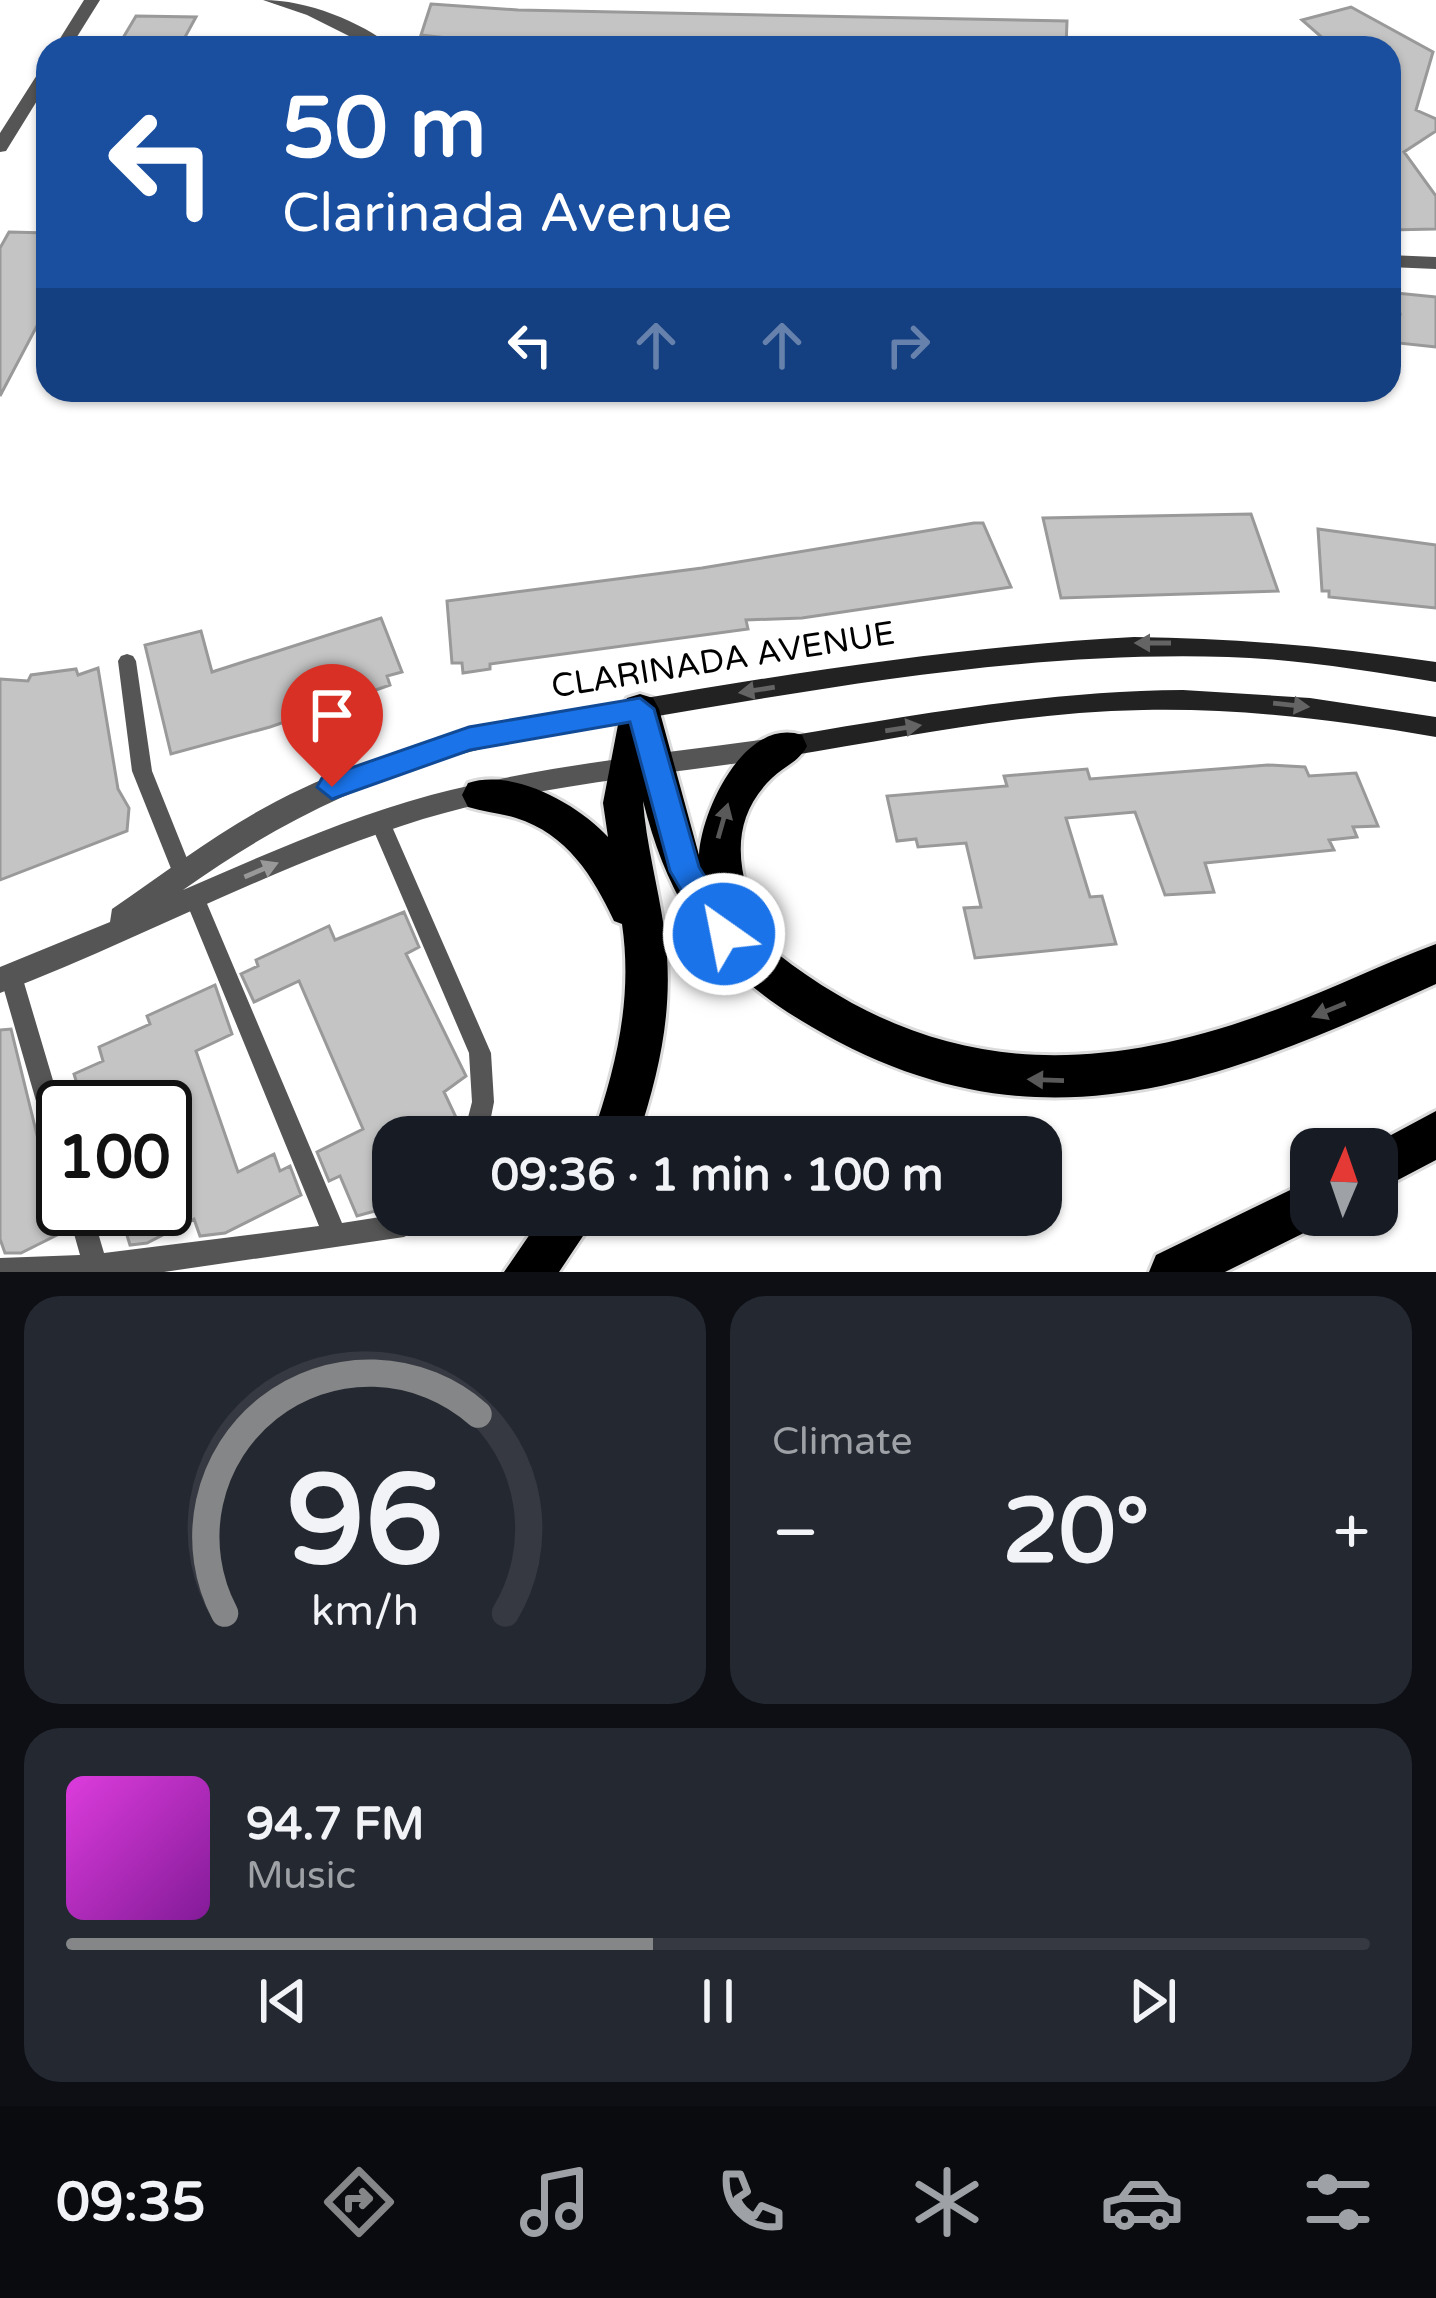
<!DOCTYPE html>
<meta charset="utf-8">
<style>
body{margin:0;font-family:"Varela Round",sans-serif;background:#242831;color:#f1f3f6;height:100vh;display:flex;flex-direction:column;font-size:45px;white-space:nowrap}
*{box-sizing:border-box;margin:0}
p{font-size:39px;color:#9ea1a6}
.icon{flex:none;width:66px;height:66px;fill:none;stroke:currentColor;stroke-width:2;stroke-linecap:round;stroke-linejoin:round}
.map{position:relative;height:1272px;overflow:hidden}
.side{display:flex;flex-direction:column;gap:24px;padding:24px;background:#0d0f14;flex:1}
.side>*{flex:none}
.top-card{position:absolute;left:36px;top:36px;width:1365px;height:366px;border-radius:36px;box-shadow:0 3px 9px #0004;background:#1a4fa0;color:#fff;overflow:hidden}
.needle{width:78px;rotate:2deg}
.fabs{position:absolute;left:1290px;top:1128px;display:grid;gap:24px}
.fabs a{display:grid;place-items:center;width:108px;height:108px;border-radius:24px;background:#171b24;box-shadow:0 3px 9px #0004;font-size:60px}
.speed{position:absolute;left:36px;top:1080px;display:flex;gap:24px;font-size:60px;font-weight:700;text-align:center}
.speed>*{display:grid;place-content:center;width:156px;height:156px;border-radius:50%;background:#171b24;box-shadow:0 3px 9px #0004;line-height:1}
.speed .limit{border:6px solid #111;border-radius:18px;background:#fff;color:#111}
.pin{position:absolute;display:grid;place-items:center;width:102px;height:102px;color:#fff;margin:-123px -51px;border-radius:50% 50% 50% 0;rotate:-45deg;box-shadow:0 0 12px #0007}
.pin .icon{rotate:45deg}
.me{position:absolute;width:132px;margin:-66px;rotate:327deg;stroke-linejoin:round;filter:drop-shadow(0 0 9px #0008)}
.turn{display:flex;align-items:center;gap:42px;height:252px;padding:0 48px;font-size:54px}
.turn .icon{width:156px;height:156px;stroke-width:2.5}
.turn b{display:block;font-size:84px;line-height:102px}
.lanes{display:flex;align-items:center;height:114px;padding:0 48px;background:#0003;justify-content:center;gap:60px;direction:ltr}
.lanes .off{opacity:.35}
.big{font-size:90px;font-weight:700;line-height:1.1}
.side .widget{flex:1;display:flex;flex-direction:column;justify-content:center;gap:18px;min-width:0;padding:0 42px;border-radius:36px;background:#242831}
.side .dial{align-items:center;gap:0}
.dial svg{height:312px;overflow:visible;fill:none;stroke:#363941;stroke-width:7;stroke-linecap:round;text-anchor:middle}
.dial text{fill:#f1f3f6;stroke:none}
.song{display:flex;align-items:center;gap:36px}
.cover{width:144px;height:144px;border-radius:18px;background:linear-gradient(135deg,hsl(300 70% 55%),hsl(290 70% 35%))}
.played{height:12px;border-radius:6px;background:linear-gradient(90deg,#858687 45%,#363941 45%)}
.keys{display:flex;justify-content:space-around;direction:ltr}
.heat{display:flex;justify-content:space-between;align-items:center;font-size:66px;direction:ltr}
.side .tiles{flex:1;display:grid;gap:24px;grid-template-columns:1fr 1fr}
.widget:last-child{grid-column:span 2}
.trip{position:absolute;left:372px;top:1116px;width:690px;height:120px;border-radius:36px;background:#171b24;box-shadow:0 3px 9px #0004;font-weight:700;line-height:120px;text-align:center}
.dock{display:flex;height:192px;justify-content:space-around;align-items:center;background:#090b0e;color:#9ea1a6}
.dock .icon{width:84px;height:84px}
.dock .on{color:#858687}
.dock b{font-size:54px;color:#f1f3f6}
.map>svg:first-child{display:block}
.building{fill:#c4c4c4;stroke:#999;stroke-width:3}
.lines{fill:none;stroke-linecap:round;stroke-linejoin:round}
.motorway-casing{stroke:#dbdbdb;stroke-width:6}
.service{fill:#555;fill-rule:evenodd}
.minor{fill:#555;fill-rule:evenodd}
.tertiary{fill:#555;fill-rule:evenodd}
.secondary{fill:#222;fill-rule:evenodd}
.motorway{fill:#000;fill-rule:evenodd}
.oneway{fill:#646464}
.oneway2{fill:#595959}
.oneway3{fill:#999}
.route{fill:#1a73e8;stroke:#114b97;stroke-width:3}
.labels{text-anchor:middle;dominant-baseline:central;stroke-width:9;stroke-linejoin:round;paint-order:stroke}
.street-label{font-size:33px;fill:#000;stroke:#fff}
</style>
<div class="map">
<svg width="1436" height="1272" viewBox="0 0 1436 1272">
<rect width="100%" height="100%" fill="#fff"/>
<path class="building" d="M 431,4 L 518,10 L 1067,21 L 1066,48 L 500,44 L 421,35 Z
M 1351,7 L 1433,52 L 1416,110 L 1436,119 L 1436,131 L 1404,152 L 1436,196 L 1436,229 L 1389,230 L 1389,48 L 1334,48 L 1302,20 Z
M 136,16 L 196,17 L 179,48 L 117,48 Z
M 9,232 L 48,233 L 48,305 L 0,396 L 0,248 Z
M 1396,293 L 1436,297 L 1436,347 L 1389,342 L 1389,314 L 1400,314 Z
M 1251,514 L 1278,591 L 1061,598 L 1043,518 Z
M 974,523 L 983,523 L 1011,587 L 802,618 L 746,620 L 748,629 L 490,664 L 490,669 L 463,673 L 462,663 L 452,663 L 447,601 L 702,568 Z
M 1318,529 L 1436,545 L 1436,608 L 1329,597 L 1329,591 L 1322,591 Z
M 381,618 L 402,672 L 387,676 L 390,685 L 270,727 L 171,754 L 145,645 L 201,631 L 212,672 Z
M 98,668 L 118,789 L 129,808 L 127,831 L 0,880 L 0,679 L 28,681 L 31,675 L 76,669 L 78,675 Z
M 1268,765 L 1305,767 L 1309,776 L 1356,773 L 1378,826 L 1353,827 L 1357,837 L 1329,840 L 1334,850 L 1205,863 L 1214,892 L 1165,895 L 1135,812 L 1066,818 L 1090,897 L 1102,896 L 1116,944 L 975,958 L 964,908 L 981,907 L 966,843 L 918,847 L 916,839 L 897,841 L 887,796 L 1007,786 L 1004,776 L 1087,769 L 1090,779 Z
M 404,912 L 419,947 L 406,954 L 466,1076 L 444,1092 L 461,1128 L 459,1137 L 393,1137 L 393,1206 L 357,1216 L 340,1176 L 329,1181 L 317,1152 L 363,1129 L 299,981 L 254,1002 L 241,974 L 258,966 L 256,960 L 329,926 L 335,940 Z
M 215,985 L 232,1034 L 196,1051 L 238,1172 L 274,1154 L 280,1171 L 290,1166 L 301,1195 L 225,1233 L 200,1236 L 194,1219 L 147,1243 L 130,1245 L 119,1209 L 165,1209 L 165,1107 L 84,1107 L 74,1074 L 103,1061 L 99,1047 L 150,1024 L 147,1016 Z
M 11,1029 L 61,1233 L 21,1253 L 5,1253 L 0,1239 L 0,1030 Z"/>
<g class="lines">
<g class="motorway-casing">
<path id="motorway" d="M 640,694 L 653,698 L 659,709 L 699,855 C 701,811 745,716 802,735 L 807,746 C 799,762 784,766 772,778 C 726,822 738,877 762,929 L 758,938 C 923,1077 1086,1082 1283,1007 C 1335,988 1384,963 1436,944 L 1436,984 C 1218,1083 1036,1159 812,1027 C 715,971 670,908 643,801 C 646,843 658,886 664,928 C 675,1002 661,1067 638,1137 L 592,1137 C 616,1067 633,999 622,924 L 614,921 C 593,876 567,834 516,818 C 500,813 484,812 468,807 L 462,795 L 468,783 C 513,768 578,804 608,837 L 603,803 L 621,709 L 627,698 Z
M 1436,1111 L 1436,1160 L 1377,1191 L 1377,1149 L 1365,1149 Z
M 1311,1180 L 1311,1215 L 1330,1215 L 1328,1221 L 1225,1272 L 1149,1272 L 1156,1255 Z
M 543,1215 L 597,1215 L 559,1272 L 504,1272 Z"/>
</g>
<path class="service" d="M 127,654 L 133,656 L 136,661 L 152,771 L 194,876 L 191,882 L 184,885 L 177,882 L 174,876 L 132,771 L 118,661 L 121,656 Z
M 380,814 L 387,816 L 390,822 L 491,1053 L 494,1102 L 487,1137 L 463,1137 L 472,1102 L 469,1053 L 370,822 L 373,816 Z
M 195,890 L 202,893 L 205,899 L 342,1223 L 393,1215 L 434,1215 L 430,1223 L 404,1237 L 164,1272 L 0,1272 L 0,1258 L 80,1255 L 67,1209 L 91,1209 L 104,1253 L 319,1226 L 185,899 L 188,893 Z
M 11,966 L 19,969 L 22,976 L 63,1114 L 63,1165 L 55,1161 L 51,1153 L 0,976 L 3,969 Z"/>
<path class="minor" d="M 263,0 C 307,0 360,21 394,48 L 373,48 L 307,15 Z
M 1389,255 L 1436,257 L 1436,269 L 1389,267 Z"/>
<path class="tertiary" d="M 84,0 L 100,0 L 70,48 L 54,48 Z
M 48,65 L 48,83 L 6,151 L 0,152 L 0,133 L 42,67 Z
M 640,699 L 649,702 L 652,709 L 649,716 C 603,731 550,733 502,744 C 383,771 282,819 183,890 C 264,855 346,818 431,795 C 544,765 660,754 775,738 L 784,741 L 788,748 L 784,755 L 775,758 C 658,775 537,785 423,819 C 277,864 142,939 0,993 L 0,967 L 110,922 L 112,909 C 162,875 211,837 264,808 C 380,744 511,720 640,699 Z"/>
<path class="secondary" d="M 1134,637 C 1236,638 1335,647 1436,662 L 1436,682 C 1367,671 1298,659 1228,657 C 1030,651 835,686 640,719 L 631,716 L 628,709 L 631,702 L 640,699 C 804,671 967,646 1134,637 Z
M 1183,690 L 1310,698 L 1436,717 L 1436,737 C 1339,720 1242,708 1143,710 C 1024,712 906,737 788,756 L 779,753 L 775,746 L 779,739 L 788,736 C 920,714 1049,691 1183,690 Z"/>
<use href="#motorway" class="motorway"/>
</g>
<defs><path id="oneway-solid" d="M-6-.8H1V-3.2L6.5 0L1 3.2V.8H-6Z" transform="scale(3)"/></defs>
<g class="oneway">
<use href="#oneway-solid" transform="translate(1153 643) rotate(-180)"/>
<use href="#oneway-solid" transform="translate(757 690) rotate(171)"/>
<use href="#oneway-solid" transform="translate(1291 705) rotate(6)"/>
<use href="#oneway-solid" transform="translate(903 728) rotate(-9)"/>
</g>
<g class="oneway2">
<use href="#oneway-solid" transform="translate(723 821) rotate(-74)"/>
<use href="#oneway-solid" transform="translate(1329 1010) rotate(158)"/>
<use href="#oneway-solid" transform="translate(1046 1080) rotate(-178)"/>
</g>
<use class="oneway3" href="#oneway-solid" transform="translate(261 870) rotate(-23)"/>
<path class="route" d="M 640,698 L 654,709 L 699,867 L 740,934 L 735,944 L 724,948 L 713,944 L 670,871 L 630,722 L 470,750 L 332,799 L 317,787 L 322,778 L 469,727 Z"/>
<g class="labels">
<g class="street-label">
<text transform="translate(723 660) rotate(-9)">CLARINADA AVENUE</text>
</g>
</g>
</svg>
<div class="fabs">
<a><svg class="needle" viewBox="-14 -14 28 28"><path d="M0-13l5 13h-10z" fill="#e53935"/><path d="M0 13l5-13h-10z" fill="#9ea1a6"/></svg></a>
</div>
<div class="speed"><div class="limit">100</div></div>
<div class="pin" style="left:332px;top:787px;background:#d93025"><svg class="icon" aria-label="arrive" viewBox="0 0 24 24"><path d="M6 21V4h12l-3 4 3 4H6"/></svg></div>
<svg class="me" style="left:724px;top:934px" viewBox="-20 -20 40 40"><circle r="17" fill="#1a73e8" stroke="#fff" stroke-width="3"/><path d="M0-11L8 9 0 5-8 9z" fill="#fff"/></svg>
<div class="trip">09:36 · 1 min · 100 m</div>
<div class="top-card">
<div class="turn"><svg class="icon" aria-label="left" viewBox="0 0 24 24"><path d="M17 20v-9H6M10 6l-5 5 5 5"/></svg><div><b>50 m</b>Clarinada Avenue</div></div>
<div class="lanes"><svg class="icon" aria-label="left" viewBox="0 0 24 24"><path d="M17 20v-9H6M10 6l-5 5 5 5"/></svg><svg class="icon off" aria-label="ahead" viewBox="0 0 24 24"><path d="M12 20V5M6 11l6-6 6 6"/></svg><svg class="icon off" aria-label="ahead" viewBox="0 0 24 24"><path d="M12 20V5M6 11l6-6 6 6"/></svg><svg class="icon off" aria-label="right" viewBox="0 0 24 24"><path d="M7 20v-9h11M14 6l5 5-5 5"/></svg></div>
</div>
</div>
<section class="side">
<div class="tiles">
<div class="widget dial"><svg viewBox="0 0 100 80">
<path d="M14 69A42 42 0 1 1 86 69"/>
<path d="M14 69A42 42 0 0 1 79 18" stroke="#858687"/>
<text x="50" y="56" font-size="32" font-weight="700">96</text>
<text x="50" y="72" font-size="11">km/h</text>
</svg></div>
<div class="widget"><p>Climate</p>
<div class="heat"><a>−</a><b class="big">20°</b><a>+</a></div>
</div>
<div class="widget">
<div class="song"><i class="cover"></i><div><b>94.7 FM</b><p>Music</p></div></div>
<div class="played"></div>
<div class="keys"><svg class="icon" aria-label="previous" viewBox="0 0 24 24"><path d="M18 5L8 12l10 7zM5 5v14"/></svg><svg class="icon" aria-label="pause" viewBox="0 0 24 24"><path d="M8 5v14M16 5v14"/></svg><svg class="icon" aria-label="next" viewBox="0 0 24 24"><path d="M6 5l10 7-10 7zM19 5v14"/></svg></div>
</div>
</div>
</section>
<nav class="dock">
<b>09:35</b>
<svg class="icon on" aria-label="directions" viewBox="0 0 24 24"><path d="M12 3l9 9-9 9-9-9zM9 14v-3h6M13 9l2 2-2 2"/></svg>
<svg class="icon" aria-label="music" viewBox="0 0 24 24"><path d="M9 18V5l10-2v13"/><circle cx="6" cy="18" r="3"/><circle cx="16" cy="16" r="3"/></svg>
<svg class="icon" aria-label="phone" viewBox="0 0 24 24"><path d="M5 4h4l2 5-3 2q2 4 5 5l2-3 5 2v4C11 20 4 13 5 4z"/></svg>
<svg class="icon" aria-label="climate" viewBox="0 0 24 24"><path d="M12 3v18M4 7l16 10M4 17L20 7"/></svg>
<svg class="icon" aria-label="car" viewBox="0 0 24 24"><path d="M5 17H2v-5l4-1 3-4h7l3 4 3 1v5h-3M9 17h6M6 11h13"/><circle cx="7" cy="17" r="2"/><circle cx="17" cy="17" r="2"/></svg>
<svg class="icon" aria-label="filters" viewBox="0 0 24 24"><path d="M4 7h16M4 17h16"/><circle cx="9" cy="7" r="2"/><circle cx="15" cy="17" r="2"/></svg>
</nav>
